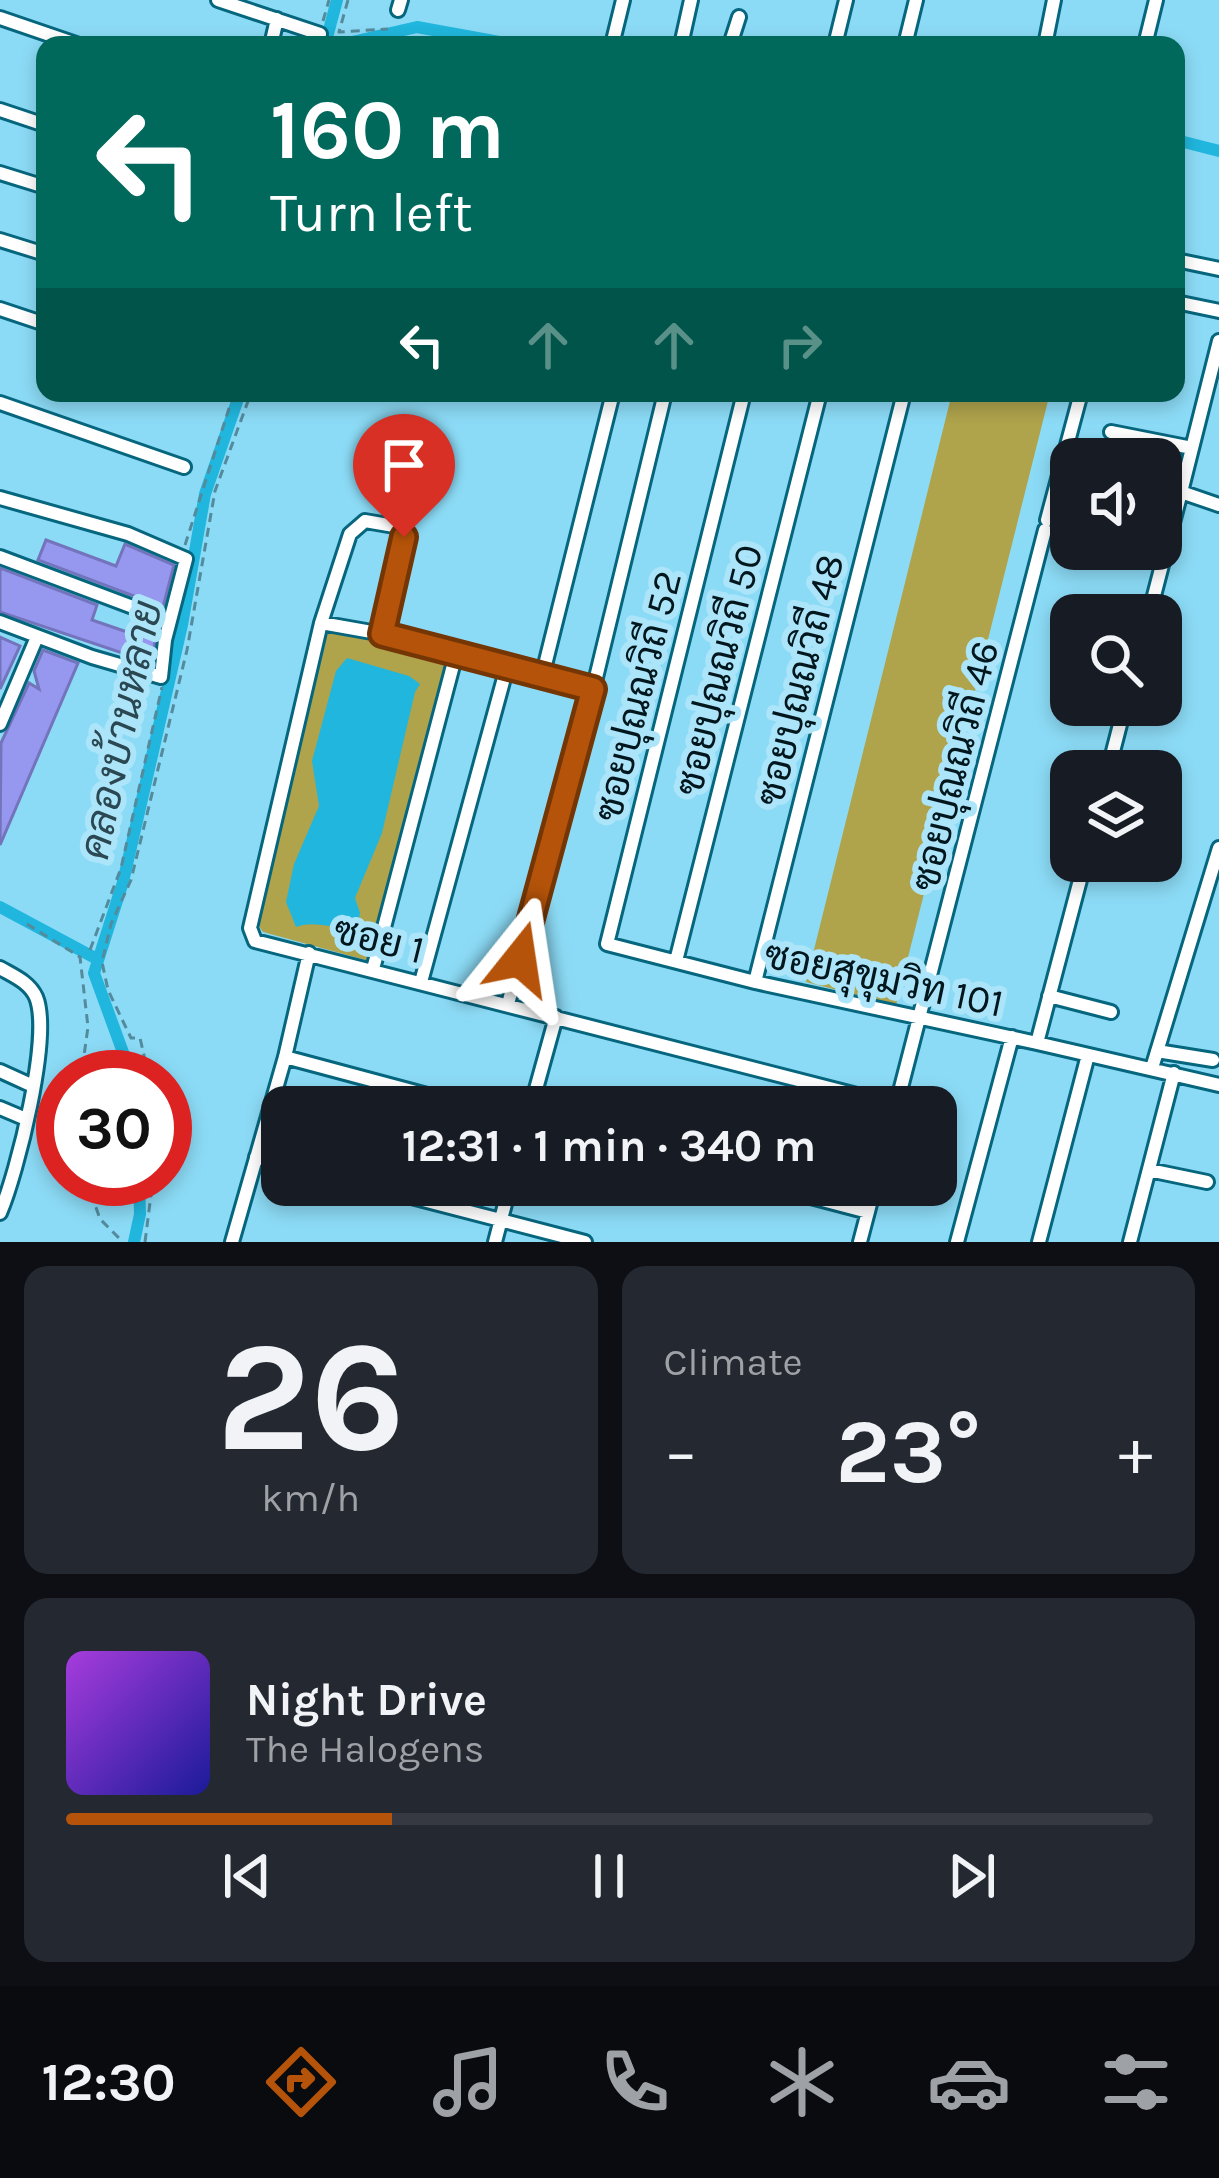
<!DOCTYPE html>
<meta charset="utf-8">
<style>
body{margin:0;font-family:Karla,Sarabun,sans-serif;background:#242831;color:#f1f3f6;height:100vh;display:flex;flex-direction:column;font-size:45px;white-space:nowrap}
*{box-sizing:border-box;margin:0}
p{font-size:39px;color:#9ea1a6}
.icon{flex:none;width:66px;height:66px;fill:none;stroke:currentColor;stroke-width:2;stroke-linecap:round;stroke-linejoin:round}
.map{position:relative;height:1242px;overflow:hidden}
.panel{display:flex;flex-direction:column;gap:24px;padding:24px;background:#0d0f14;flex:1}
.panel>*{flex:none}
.hud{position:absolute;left:36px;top:36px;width:1149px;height:366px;border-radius:24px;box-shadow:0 6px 18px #0003;background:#00695c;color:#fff;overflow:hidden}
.controls{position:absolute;left:1050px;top:438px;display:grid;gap:24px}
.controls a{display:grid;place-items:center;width:132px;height:132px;border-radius:24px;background:#171b24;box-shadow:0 6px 18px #0003;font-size:60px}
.speed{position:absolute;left:36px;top:1050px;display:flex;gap:24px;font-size:60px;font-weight:700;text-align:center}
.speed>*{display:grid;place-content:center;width:156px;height:156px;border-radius:50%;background:#171b24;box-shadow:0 6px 18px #0003;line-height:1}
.speed .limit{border:18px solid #d22;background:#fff;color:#111}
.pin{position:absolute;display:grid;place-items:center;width:102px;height:102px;color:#fff;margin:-123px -51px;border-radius:50% 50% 50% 0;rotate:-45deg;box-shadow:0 0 12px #0007}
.pin .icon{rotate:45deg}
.me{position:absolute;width:132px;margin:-66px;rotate:15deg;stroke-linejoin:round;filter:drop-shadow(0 0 9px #0008)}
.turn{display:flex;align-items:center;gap:42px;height:252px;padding:0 36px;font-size:54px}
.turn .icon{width:156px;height:156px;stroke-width:2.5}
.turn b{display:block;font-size:84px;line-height:102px}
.lanes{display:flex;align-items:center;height:114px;padding:0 36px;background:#0003;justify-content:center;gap:60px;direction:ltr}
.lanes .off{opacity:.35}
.big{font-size:90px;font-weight:700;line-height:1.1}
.panel .widget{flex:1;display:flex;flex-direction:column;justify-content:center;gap:18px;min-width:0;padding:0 42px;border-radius:24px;background:#242831}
.panel .dial{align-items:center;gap:0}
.dial b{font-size:156px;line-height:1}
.song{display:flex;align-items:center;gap:36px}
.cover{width:144px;height:144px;border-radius:18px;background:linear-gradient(135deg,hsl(280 70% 55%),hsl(240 70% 35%))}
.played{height:12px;border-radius:6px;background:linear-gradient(90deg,#b45309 30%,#363941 30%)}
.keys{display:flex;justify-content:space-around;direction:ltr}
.heat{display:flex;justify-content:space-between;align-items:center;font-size:66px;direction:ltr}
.panel .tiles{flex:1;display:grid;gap:24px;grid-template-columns:1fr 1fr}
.widget:last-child{grid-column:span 2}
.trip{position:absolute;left:261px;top:1086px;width:696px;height:120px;border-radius:24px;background:#171b24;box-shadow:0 6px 18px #0003;font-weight:700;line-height:120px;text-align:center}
.tabs{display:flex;height:192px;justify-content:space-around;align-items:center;background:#090b0e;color:#9ea1a6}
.tabs .icon{width:84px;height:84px}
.tabs .active{color:#b45309}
.tabs b{font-size:54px;color:#f1f3f6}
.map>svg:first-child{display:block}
.green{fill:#afa34c}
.water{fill:#21b6dd}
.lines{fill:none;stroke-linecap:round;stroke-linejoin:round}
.canal{stroke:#21b6dd;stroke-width:12}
.building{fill:#9697ef;stroke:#7374bb;stroke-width:3}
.minor-casing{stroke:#06667e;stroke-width:18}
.path{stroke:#538b9d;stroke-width:3;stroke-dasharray:9 6;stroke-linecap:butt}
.minor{stroke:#fff;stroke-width:12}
.route-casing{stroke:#753606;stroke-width:30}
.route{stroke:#b45309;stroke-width:21}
.labels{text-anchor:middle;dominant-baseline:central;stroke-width:12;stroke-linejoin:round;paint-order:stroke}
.street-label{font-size:39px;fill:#01161d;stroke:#ace5f9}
.water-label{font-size:42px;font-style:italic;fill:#2b4751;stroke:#ace5f9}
</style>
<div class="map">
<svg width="1219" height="1242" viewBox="0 0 1219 1242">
<rect width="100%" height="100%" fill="#8cdbf6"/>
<path class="green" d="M 952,393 L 1050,393 L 896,1005 L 806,982 Z
M 335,631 L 447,659 L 369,961 L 263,932 L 258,925 L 326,635 Z"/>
<path class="water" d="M 347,658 L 409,676 L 420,684 L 415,692 L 382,833 L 355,898 L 360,913 L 358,925 C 336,932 318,919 296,927 L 286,902 L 294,864 L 319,806 L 312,761 L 336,671 Z"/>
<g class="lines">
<path class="canal" d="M 325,45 L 337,0
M 339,45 L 417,27 L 516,45
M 1176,140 L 1219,151
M 0,907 L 97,959
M 132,1077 L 94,973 L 123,882 L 182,625 L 205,494 L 240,393
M 134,1242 L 140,1214 L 139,1179"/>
</g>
<path class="building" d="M 46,540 L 116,566 L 125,544 L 174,565 L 163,607 L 38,560 Z
M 0,568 L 97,605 L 92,620 L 130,633 L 134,619 L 157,627 L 152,663 L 0,612 Z
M 0,637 L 20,646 L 0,689 Z
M 43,650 L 78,663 L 0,845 L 1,743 L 29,683 L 39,689 L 34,671 Z"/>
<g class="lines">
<g class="minor-casing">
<path id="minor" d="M 218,0 L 320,34
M 398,10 L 401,0
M 0,18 L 79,45
M 271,45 L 277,19
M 612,45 L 623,0
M 681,45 L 691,0
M 730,45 L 739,17
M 835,45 L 846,0
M 905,45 L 916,0
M 1045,45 L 1054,0
M 1145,45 L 1156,0
M 0,110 L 45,125
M 0,173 L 45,187
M 0,240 L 45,254
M 1176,260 L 1219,269
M 1176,302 L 1219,311
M 0,309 L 45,324
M 744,393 L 607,944 L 755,982 L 1037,1043 L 1085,861
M 0,403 L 184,467
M 1111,432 L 1192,448
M 1181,492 L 1219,341
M 0,498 L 128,534 L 186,559 L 165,640 L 161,677 L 92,657 L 0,622
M 1047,520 L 1081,393
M 0,557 L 170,621
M 1149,615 L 1181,492 L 1219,505
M 321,623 L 383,634 L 593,690
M 383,634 L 404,537 L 394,526 L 365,521 L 350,534 L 321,623 L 250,928 L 255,941 L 896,1105
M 542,677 L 613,393
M 0,724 L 37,637
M 1108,771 L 1125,705
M 676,961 L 820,393
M 0,968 C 14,976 29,982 36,997 C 52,1036 17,1173 0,1213
M 373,969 L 456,654
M 421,982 L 507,667
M 755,982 L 904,393
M 1049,996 L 1111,1012
M 508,1004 L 593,690 L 665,393
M 1037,1043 L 1219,1085
M 1157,1051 L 1213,1060
M 285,1057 L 472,1107
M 1152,1068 L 1219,848
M 0,1071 L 33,1086
M 531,1107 L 556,1017
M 896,1107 L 1045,530
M 0,1108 L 26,1119
M 256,1157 L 282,1164
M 1149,1170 L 1207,1182
M 365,1185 L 585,1242
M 765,1185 L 868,1212
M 232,1242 L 285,1057 L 309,953
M 495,1242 L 510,1185
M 860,1242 L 875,1185
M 957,1242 L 1012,1037
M 1039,1242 L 1088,1055
M 1130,1242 L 1174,1073"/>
</g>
<path class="path" d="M 348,0 L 339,32 L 388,29
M 323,21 L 329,0
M 371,45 L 417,38
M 185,545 L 234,393
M 27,924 L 80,957 L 88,1027 L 81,1077
M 90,950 L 121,868 L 162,687
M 149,1077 L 140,1038 L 131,1038 L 108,990 L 102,962 L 111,924 L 131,880 L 187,650 L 215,491 L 251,393
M 86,1179 L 100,1219 L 123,1242
M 145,1242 L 153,1179"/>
<use href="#minor" class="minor"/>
</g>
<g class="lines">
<g class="route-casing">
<path id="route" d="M 404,537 L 382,634 L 593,689 L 520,959"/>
</g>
<use href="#route" class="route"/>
</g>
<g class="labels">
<g class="street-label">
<text transform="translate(719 670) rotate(-76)">ซอยปุณณวิถี 50</text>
<text transform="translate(800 680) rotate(-76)">ซอยปุณณวิถี 48</text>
<text transform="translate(638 696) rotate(-76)">ซอยปุณณวิถี 52</text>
<text transform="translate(955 766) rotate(-76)">ซอยปุณณวิถี 46</text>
<text transform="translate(379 940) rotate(14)">ซอย 1</text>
<text transform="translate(884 979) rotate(12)">ซอยสุขุมวิท 101</text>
</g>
<g class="water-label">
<text transform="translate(121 730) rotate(-78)">คลองบ้านหลาย</text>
</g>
</g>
</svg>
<div class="controls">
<a><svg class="icon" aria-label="sound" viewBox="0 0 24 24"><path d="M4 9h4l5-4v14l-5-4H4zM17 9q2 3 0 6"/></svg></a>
<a><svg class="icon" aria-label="search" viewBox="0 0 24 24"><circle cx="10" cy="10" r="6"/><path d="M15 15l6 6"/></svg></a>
<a><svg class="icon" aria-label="layers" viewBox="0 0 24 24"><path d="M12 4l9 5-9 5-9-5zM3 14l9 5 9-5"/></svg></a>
</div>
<div class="speed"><div class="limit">30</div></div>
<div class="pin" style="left:404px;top:537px;background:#d93025"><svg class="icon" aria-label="arrive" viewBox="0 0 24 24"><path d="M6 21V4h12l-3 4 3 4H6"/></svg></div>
<svg class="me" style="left:520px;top:959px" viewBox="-20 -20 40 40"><path d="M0-17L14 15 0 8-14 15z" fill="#b45309" stroke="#fff" stroke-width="4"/></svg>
<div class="trip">12:31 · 1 min · 340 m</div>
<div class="hud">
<div class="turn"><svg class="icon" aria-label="left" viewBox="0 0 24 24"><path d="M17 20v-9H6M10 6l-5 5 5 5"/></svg><div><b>160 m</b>Turn left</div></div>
<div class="lanes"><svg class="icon" aria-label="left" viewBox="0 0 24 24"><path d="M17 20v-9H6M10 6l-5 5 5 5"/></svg><svg class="icon off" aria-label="ahead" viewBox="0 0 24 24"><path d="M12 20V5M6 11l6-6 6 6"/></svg><svg class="icon off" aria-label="ahead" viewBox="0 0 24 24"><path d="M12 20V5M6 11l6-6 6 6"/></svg><svg class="icon off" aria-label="right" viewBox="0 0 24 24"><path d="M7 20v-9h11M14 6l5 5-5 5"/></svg></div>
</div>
</div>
<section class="panel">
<div class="tiles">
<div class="widget dial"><b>26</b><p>km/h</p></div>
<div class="widget"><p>Climate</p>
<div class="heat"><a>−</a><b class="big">23°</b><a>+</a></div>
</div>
<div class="widget">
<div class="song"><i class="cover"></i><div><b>Night Drive</b><p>The Halogens</p></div></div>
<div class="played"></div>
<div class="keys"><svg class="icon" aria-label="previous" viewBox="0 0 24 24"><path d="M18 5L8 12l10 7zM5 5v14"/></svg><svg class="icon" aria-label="pause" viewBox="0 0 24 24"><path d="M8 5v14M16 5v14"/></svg><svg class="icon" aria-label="next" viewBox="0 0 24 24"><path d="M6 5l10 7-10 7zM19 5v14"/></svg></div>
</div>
</div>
</section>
<nav class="tabs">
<b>12:30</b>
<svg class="icon active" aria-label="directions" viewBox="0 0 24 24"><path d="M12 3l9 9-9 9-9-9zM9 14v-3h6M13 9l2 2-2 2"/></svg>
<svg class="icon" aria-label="music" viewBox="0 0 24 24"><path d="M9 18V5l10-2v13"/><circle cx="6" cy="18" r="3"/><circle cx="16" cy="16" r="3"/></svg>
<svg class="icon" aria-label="phone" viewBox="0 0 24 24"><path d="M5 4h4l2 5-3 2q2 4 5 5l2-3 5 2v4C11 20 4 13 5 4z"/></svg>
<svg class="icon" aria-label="climate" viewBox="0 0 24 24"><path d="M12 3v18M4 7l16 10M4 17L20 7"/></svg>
<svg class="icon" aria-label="car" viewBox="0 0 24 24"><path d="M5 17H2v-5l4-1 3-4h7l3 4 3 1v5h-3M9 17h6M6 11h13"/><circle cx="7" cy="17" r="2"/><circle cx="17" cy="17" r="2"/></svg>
<svg class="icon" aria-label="filters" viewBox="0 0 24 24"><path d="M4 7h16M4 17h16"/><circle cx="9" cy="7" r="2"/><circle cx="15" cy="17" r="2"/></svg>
</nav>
